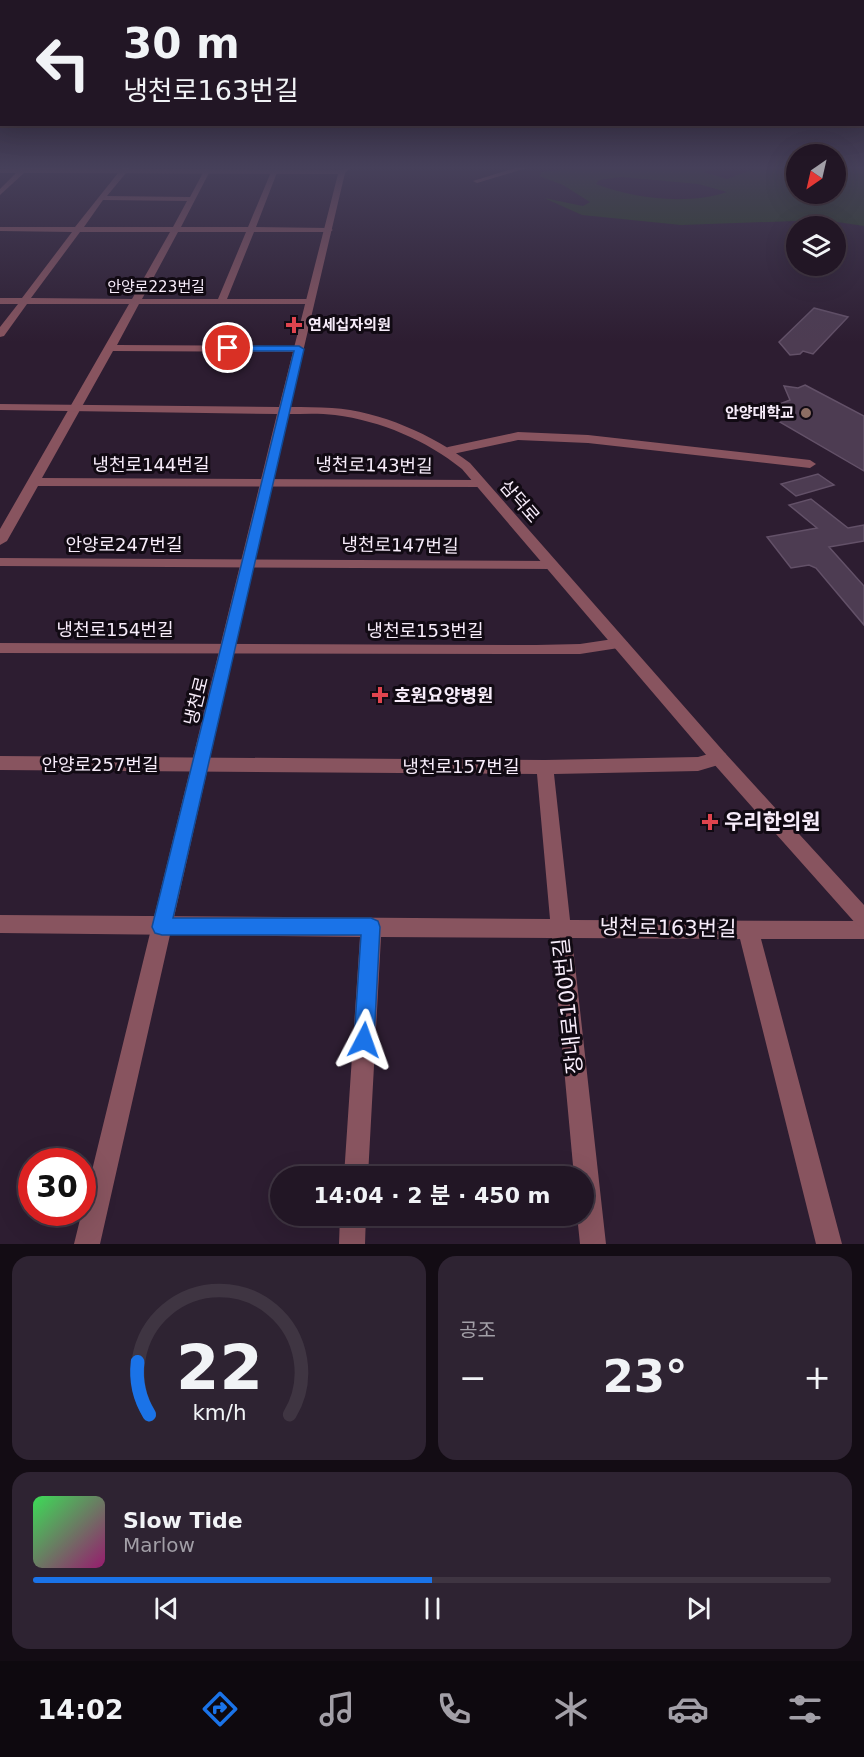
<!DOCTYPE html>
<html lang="ko">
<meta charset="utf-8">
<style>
body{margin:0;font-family:"DejaVu Sans","Noto Sans KR",sans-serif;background:#2e2332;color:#f1f3f6;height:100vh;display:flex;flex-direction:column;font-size:22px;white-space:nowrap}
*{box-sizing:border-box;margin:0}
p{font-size:20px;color:#a29fa7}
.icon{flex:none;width:33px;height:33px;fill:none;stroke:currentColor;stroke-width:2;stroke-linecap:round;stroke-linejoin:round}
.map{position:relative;height:1244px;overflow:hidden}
.details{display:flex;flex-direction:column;gap:12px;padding:12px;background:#130c14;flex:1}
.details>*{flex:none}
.top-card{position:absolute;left:0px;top:0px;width:864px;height:126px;box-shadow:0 6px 24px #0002,0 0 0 2px #3f3542;background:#221625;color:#f1f3f6;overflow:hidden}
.needle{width:39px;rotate:214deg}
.tools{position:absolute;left:786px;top:144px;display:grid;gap:12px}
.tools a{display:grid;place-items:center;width:60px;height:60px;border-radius:50%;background:#221625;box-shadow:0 6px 24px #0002,0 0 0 2px #3f3542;font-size:30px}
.speed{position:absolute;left:18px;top:1148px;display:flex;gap:12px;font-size:30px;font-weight:700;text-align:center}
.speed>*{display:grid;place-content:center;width:78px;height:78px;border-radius:50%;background:#221625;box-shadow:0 6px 24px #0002,0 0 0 2px #3f3542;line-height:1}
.speed .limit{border:9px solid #d22;background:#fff;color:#111}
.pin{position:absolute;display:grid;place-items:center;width:51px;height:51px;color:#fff;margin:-26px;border:3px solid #fff;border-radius:50%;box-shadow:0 2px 6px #0007}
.me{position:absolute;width:66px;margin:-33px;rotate:4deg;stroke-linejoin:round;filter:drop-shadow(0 0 4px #0008)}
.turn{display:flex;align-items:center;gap:21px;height:126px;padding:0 24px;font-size:27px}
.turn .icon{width:78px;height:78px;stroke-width:2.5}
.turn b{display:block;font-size:42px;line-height:51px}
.big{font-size:45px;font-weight:700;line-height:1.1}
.details .tile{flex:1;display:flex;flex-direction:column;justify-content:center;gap:9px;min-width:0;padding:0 21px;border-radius:18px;background:#2e2332}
.details .dial{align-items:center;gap:0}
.dial svg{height:156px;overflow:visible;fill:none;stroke:#3f3542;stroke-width:7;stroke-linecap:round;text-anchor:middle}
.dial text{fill:#f1f3f6;stroke:none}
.song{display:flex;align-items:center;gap:18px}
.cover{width:72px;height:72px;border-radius:9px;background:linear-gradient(135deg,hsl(130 70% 55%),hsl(320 70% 35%))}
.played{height:6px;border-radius:3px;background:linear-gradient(90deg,#1a73e8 50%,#3f3542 50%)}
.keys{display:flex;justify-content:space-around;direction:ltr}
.heat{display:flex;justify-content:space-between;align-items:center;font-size:33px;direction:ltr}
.details .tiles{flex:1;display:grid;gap:12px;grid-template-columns:1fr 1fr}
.tile:last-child{grid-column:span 2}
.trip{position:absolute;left:270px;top:1166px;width:324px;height:60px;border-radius:30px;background:#221625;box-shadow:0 6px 24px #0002,0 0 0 2px #3f3542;font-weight:700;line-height:60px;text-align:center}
.tab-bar{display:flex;height:96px;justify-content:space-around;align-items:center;background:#0e090f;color:#a29fa7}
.tab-bar .icon{width:42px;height:42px}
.tab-bar .on{color:#1a73e8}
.tab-bar b{font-size:27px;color:#f1f3f6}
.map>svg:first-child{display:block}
.green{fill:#28411e;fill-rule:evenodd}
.building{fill:#4d3c52;stroke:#635168;stroke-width:1.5}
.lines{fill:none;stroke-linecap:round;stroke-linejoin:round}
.minor{fill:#88545f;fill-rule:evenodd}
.tertiary{fill:#88545f;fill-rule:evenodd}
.route{fill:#1a73e8;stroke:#114b97;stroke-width:1.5}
.health-dot{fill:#e0444e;stroke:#110a13;stroke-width:2}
.education-dot{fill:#8d6e63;stroke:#110a13;stroke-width:2}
.labels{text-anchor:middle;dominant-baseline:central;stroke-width:6;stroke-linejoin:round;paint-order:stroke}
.far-street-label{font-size:15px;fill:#f7ecfa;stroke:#110a13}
.far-poi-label{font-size:15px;font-weight:bold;fill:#f7ecfa;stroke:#110a13;text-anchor:start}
.street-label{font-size:18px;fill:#f7ecfa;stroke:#110a13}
.poi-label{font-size:18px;font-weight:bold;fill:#f7ecfa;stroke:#110a13;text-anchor:start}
.near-poi-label{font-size:21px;font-weight:bold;fill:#f7ecfa;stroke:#110a13;text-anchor:start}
.near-street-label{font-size:21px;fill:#f7ecfa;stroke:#110a13}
</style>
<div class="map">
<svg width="864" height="1244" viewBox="0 0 864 1244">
<rect width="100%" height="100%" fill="#2d1d31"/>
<path class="green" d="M 574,168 L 715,168 L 703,172 L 727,179 L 756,168 L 796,168 L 796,194 L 836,194 L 836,168 L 864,168 L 864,226 L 824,220 L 681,225 L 582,215 L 544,198 L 583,206 L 590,202 L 563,185 L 539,176 L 542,172 ZM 621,177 L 698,184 L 727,192 C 688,205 634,199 596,184 L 599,180 Z"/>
<path class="building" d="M 814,308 L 848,317 L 813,354 L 803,351 L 800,354 L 790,355 L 779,342 Z
M 805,385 L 864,416 L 864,471 L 766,414 L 772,412 L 767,409 L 790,400 L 784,386 L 798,388 Z
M 818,474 L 834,485 L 796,496 L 781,484 Z
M 811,499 L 848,528 L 864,525 L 864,541 L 829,547 L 864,586 L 864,625 L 816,568 L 809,565 L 791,568 L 767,537 L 817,528 L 789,505 Z"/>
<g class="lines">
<path class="minor" d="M 122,168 L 130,168 L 107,196 L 190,197 L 205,169 L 211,169 L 181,227 L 248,227 L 271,172 L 278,170 L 256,227 L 329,228 L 333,230 L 329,232 L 254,232 L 227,299 L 311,299 L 314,300 L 314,304 L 139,304 L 117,345 L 299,346 L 304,349 L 299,352 L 113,351 L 42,478 L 480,480 L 484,481 L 486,484 L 484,487 L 38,486 L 7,541 L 0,545 L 0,529 L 129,304 L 27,304 L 4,336 L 0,337 L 0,327 L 18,304 L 0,304 L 0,298 L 22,298 L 72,232 L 0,231 L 0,227 L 75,227 ZM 103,200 L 187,201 L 173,227 L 84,227 ZM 80,232 L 170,232 L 132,299 L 31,298 ZM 178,232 L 246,232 L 218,299 L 142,299 Z
M 515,168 L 527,168 L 477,183 L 473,181 Z
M 518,432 L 588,435 L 810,460 L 816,464 L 810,468 L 588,443 L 518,440 L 448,455 L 442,451 L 448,447 Z
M 0,558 L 551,561 L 558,565 L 551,569 L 0,566 Z
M 620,638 L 628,643 L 625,647 L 580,654 L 0,653 L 0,643 L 536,645 L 580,644 Z
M 719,751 L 725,753 L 728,758 L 725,763 L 698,771 L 554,774 L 570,920 L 864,921 L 864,939 L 761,939 L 842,1244 L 816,1244 L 740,939 L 572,938 L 606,1244 L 580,1244 L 577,1215 L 584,1215 L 584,1176 L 574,1176 L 552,938 L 381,937 L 368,1176 L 344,1176 L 360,937 L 0,933 L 0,915 L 550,919 L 537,774 L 0,770 L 0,756 L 545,760 L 698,757 Z
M 340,1215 L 366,1215 L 365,1244 L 339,1244 Z"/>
<path class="tertiary" d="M 29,168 L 340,170 L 350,168 L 345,173 L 290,407 C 304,407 318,407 332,408 C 380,411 433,435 470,463 L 725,753 L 864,905 L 864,928 L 857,925 L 713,763 L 462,469 C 426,440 381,421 335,415 C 320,413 303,414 288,414 L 100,1244 L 74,1244 L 277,414 L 0,410 L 0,404 L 279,407 L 338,174 L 24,173 L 0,195 L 0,189 L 16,173 L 0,173 L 0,169 Z"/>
</g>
<linearGradient id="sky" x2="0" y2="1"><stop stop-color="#19101b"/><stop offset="0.49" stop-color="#46405a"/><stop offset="1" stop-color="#46405a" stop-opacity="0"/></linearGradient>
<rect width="864" height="342" fill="url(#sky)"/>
<path class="route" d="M 224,346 L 299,346 L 304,349 L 173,918 L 371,918 L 378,921 L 380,927 L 374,1040 L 371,1047 L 364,1050 L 357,1047 L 354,1040 L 361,935 L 162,935 L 155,933 L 152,927 L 294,351 L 228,351 L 224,350 Z"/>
<g class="health-dot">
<path d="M291 316h6v6h6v6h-6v6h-6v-6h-6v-6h6z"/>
<path d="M377 686h6v6h6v6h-6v6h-6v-6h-6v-6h6z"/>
<path d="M707 813h6v6h6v6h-6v6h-6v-6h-6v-6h6z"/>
</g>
<circle class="education-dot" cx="806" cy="413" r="6"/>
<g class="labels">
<g class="far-street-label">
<text x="156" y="287">안양로223번길</text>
</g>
<g class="far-poi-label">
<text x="308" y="325">연세십자의원</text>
<text x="794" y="413" text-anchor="end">안양대학교</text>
</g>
<g class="street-label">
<text x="151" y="464">냉천로144번길</text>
<text transform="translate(374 465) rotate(1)">냉천로143번길</text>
<text transform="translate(520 501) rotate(49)">삼덕로</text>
<text x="124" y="544">안양로247번길</text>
<text transform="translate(400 545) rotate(1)">냉천로147번길</text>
<text x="115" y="629">냉천로154번길</text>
<text x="425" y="630">냉천로153번길</text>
<text transform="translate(196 701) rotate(-76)">냉천로</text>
<text x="100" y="764">안양로257번길</text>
<text x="461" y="766">냉천로157번길</text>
</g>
<g class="poi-label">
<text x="394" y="695">호원요양병원</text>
</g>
<g class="near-poi-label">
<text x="724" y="822">우리한의원</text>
</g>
<g class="near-street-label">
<text transform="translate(668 928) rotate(1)">냉천로163번길</text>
<text transform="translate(568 1006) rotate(-96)">장내로100번길</text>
</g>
</g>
</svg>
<div class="tools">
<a><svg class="needle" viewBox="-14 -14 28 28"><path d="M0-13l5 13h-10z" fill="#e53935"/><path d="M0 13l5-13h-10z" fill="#a29fa7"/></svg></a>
<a><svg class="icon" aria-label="layers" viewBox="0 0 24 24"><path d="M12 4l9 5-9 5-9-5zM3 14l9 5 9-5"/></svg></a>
</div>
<div class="speed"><div class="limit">30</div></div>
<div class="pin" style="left:228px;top:348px;background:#d93025"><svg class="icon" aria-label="arrive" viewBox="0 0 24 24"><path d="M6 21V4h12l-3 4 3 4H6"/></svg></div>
<svg class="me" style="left:364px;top:1040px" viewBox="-20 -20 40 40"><path d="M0-17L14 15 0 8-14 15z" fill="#1a73e8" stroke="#fff" stroke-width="4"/></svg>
<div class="trip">14:04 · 2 분 · 450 m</div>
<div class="top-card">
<div class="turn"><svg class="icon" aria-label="left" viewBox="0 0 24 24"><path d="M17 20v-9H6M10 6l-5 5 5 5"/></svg><div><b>30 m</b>냉천로163번길</div></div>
</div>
</div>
<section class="details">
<div class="tiles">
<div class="tile dial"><svg viewBox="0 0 100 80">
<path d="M14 69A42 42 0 1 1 86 69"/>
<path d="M14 69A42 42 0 0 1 8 42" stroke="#1a73e8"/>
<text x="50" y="56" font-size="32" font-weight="700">22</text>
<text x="50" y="72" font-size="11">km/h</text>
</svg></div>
<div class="tile"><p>공조</p>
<div class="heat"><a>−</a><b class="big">23°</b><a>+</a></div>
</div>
<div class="tile">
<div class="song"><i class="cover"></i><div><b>Slow Tide</b><p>Marlow</p></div></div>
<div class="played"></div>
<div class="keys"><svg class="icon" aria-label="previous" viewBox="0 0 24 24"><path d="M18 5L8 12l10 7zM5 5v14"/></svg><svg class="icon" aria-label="pause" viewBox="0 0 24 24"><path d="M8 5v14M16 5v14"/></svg><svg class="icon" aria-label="next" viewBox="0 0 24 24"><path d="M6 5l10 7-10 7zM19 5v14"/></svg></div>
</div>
</div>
</section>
<nav class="tab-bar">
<b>14:02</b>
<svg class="icon on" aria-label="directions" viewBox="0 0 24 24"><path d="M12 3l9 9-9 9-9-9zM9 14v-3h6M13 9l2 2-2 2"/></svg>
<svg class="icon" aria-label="music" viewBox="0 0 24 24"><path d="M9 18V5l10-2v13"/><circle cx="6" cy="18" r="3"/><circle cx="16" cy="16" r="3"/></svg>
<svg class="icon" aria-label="phone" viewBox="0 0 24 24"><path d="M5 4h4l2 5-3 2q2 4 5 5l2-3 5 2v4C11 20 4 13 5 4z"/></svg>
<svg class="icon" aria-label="climate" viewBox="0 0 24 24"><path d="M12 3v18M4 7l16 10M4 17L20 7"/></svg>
<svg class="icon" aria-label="car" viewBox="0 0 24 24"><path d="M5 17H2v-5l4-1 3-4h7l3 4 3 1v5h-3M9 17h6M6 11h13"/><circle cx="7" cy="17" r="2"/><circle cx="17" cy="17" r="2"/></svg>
<svg class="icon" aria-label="filters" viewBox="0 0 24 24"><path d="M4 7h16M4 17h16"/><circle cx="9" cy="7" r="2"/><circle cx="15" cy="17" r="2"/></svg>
</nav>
